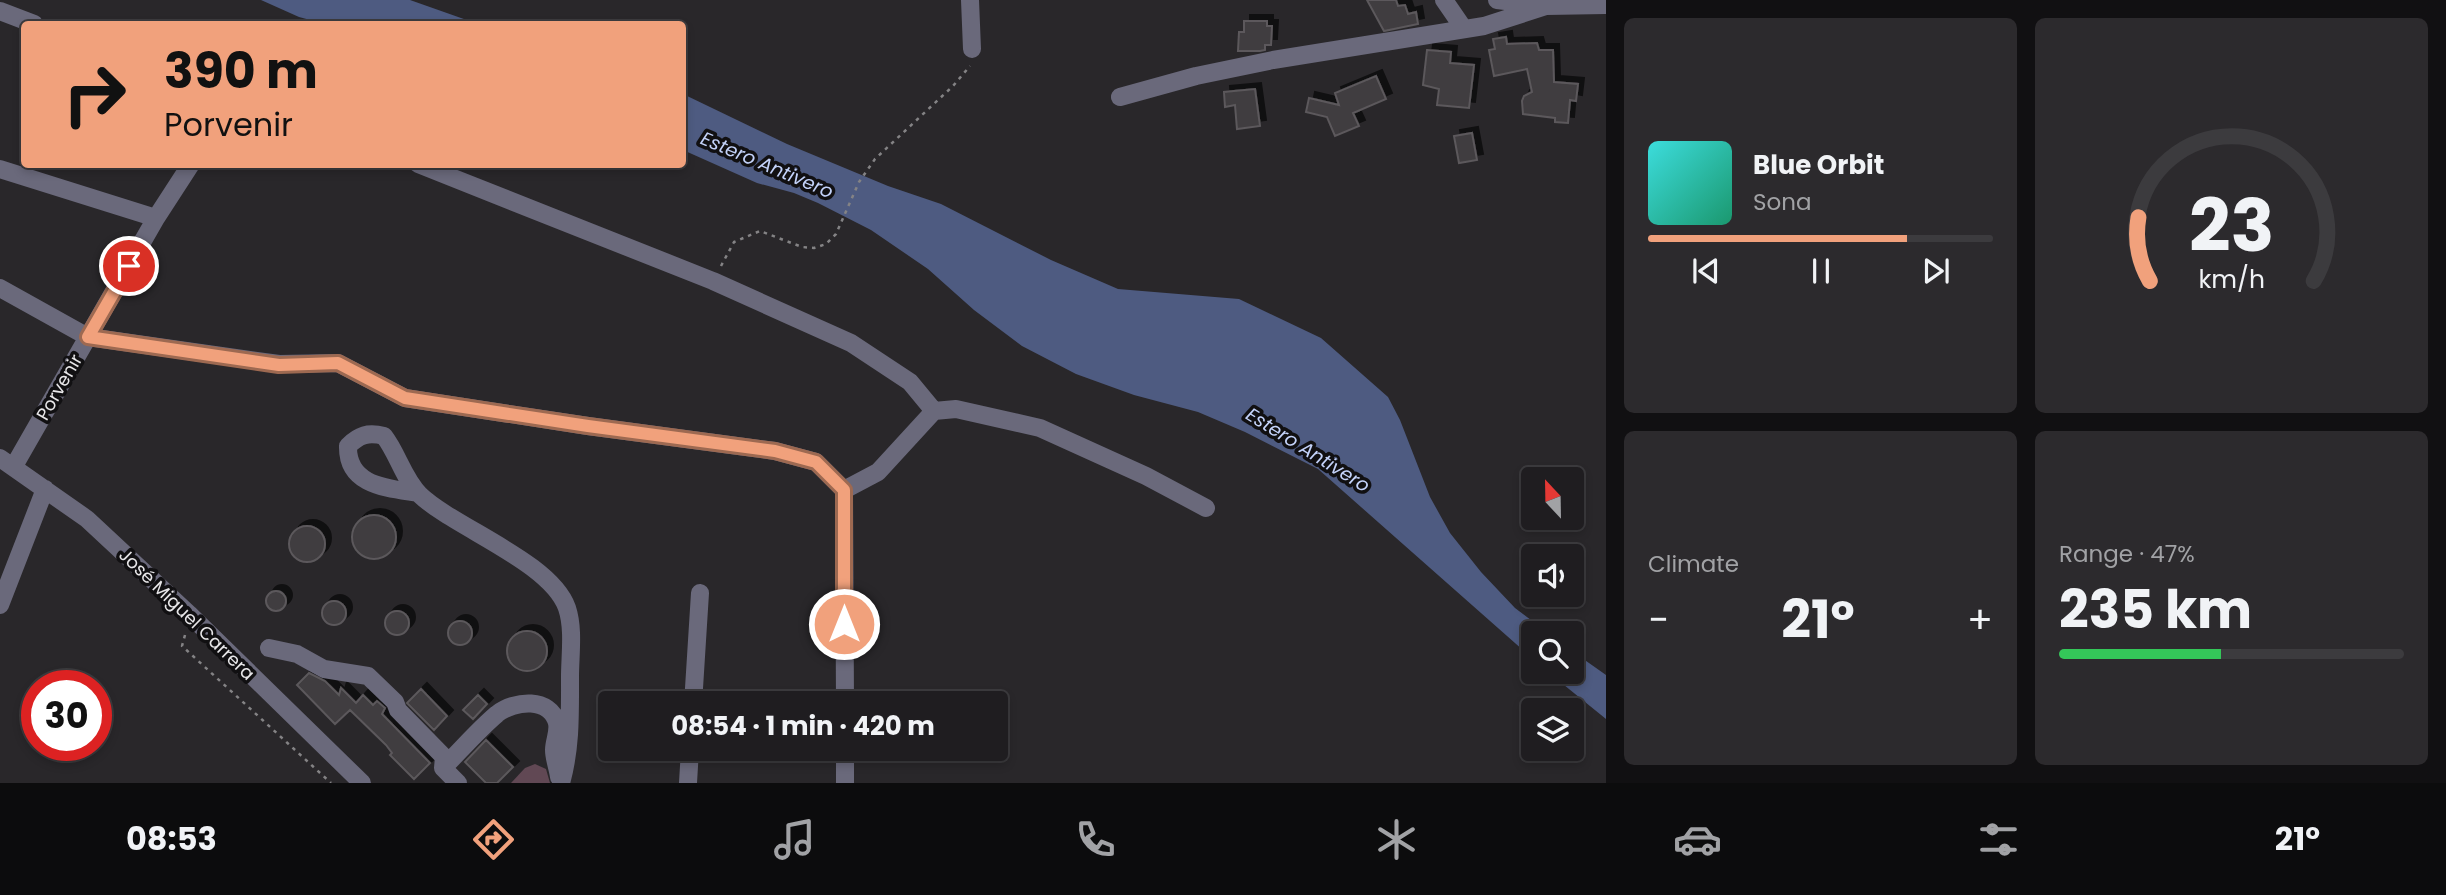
<!DOCTYPE html>
<meta charset="utf-8">
<style>
body{margin:0;font-family:Poppins,sans-serif;background:#2c2a2d;color:#f1f3f6;height:100vh;display:flex;flex-direction:column;font-size:26px;white-space:nowrap}
*{box-sizing:border-box;margin:0}
p{font-size:23px;color:#a1a2a5}
.icon{flex:none;width:38px;height:38px;fill:none;stroke:currentColor;stroke-width:2;stroke-linecap:round;stroke-linejoin:round}
.map{position:relative;flex:1;overflow:hidden}
.sheet{display:flex;flex-direction:column;gap:18px;padding:18px;background:#111012;width:840px}
.sheet>*{flex:none}
.guide{position:absolute;left:21px;top:21px;width:665px;height:147px;border-radius:7px;box-shadow:0 4px 10px #0003,0 0 0 2px #3c3b3e;background:#f1a17c;color:#111;overflow:hidden}
.needle{width:46px;rotate:338deg}
.fabs{position:absolute;left:1521px;top:467px;display:grid;gap:14px}
.fabs a{display:grid;place-items:center;width:63px;height:63px;border-radius:7px;background:#1f1d20;box-shadow:0 4px 10px #0003,0 0 0 2px #3c3b3e;font-size:35px}
.speed{position:absolute;left:21px;top:670px;display:flex;gap:14px;font-size:35px;font-weight:700;text-align:center}
.speed>*{display:grid;place-content:center;width:91px;height:91px;border-radius:50%;background:#1f1d20;box-shadow:0 4px 10px #0003,0 0 0 2px #3c3b3e;line-height:1}
.speed .limit{border:10px solid #d22;background:#fff;color:#111}
.pin{position:absolute;display:grid;place-items:center;width:60px;height:60px;color:#fff;margin:-30px;border:4px solid #fff;border-radius:50%;box-shadow:0 2px 7px #0007}
.me{position:absolute;width:77px;margin:-38px;rotate:0deg;stroke-linejoin:round;filter:drop-shadow(0 0 5px #0008)}
.turn{display:flex;align-items:center;gap:24px;height:147px;padding:0 28px;font-size:32px}
.turn .icon{width:91px;height:91px;stroke-width:2.5}
.turn b{display:block;font-size:49px;line-height:60px}
.big{font-size:52px;font-weight:700;line-height:1.1}
.sheet .tile{flex:1;display:flex;flex-direction:column;justify-content:center;gap:10px;min-width:0;padding:0 24px;border-radius:10px;background:#2c2a2d}
.sheet .dial{align-items:center;gap:0}
.dial svg{height:182px;overflow:visible;fill:none;stroke:#3c3b3e;stroke-width:7;stroke-linecap:round;text-anchor:middle}
.dial text{fill:#f1f3f6;stroke:none}
.song{display:flex;align-items:center;gap:21px}
.cover{width:84px;height:84px;border-radius:10px;background:linear-gradient(135deg,hsl(180 70% 55%),hsl(160 70% 35%))}
.played{height:7px;border-radius:4px;background:linear-gradient(90deg,#f1a17c 75%,#3c3b3e 75%)}
.keys{display:flex;justify-content:space-around;direction:ltr}
.heat{display:flex;justify-content:space-between;align-items:center;font-size:38px;direction:ltr}
.charge{height:10px;border-radius:5px;background:linear-gradient(90deg,#34c759 47%,#3c3b3e 0)}
.sheet .tiles{flex:1;display:grid;gap:18px;grid-template-columns:repeat(2,1fr)}
.trip{position:absolute;left:598px;top:691px;width:410px;height:70px;border-radius:7px;background:#1f1d20;box-shadow:0 4px 10px #0003,0 0 0 2px #3c3b3e;font-weight:700;line-height:70px;text-align:center}
.dock{display:flex;height:112px;justify-content:space-around;align-items:center;background:#0c0c0d;color:#a1a2a5}
.dock .icon{width:49px;height:49px}
.dock .active{color:#f1a17c}
.dock b{font-size:32px;color:#f1f3f6}
main{display:flex;flex:1;min-height:0}
.map>svg:first-child{display:block}
.green{fill:#614854}
.water{fill:#4e5b81}
.building{fill:#3f3c3f;stroke:#5b585b;stroke-width:2;filter:url(#shadow)}
.lines{fill:none;stroke-linecap:round;stroke-linejoin:round}
.path{stroke:#848385;stroke-width:2.5;stroke-dasharray:3.5 5;stroke-linecap:butt}
.minor{stroke:#6a697b;stroke-width:18}
.route-casing{stroke:#9d6951;stroke-width:18}
.route{stroke:#f1a17c;stroke-width:12}
.labels{text-anchor:middle;dominant-baseline:central;stroke-width:7;stroke-linejoin:round;paint-order:stroke}
.street-label{font-size:18px;fill:#e8e7e9;stroke:#111012}
.water-label{font-size:19px;font-style:italic;fill:#c3d2f9;stroke:#111012}
</style>
<main>
<div class="map">
<svg width="1606" height="783" viewBox="0 0 1606 783">
<defs>
<filter id="shadow"><feDropShadow dx="6" dy="-6" stdDeviation="0" flood-color="#0009"/></filter>
</defs>
<rect width="100%" height="100%" fill="#29272a"/>
<path class="green" d="M 535,764 L 546,769 L 550,783 L 511,783 L 525,768 Z"/>
<path class="water" d="M 261,0 L 410,0 L 478,24 L 325,24 L 299,17 Z
M 683,94 L 787,144 L 888,186 L 941,204 L 1051,260 L 1118,289 L 1239,299 L 1321,338 L 1388,397 L 1400,420 L 1430,497 L 1450,533 L 1481,572 L 1515,608 L 1548,633 L 1533,634 L 1533,659 L 1318,469 L 1245,432 L 1198,412 L 1134,395 L 1076,374 L 1022,346 L 974,310 L 928,269 L 871,230 L 818,203 L 794,193 L 757,183 L 683,150 Z
M 1572,651 L 1606,675 L 1606,719 L 1548,672 L 1572,672 Z"/>
<path class="building" d="M 1367,0 L 1396,0 L 1398,6 L 1405,5 L 1408,14 L 1416,12 L 1418,24 L 1384,31 Z
M 1244,21 L 1267,21 L 1267,26 L 1272,26 L 1271,45 L 1265,45 L 1265,50 L 1260,51 L 1238,51 L 1239,32 L 1244,32 Z
M 1506,37 L 1507,44 L 1537,43 L 1539,50 L 1553,50 L 1554,82 L 1578,84 L 1576,101 L 1570,100 L 1568,123 L 1555,122 L 1555,118 L 1523,114 L 1522,101 L 1524,96 L 1532,92 L 1527,69 L 1494,76 L 1489,50 L 1495,49 L 1493,39 Z
M 1427,50 L 1451,52 L 1450,63 L 1474,65 L 1469,108 L 1437,105 L 1439,89 L 1423,85 Z
M 1376,76 L 1386,99 L 1353,113 L 1359,126 L 1335,136 L 1327,117 L 1306,112 L 1309,98 L 1339,105 L 1335,93 Z
M 1255,89 L 1260,126 L 1237,129 L 1235,105 L 1225,107 L 1224,92 Z
M 1472,133 L 1477,160 L 1459,163 L 1454,136 Z
M352 537a22 22 0 1 1 44 0a22 22 0 1 1-44 0Z
M289 544a18 18 0 1 1 36 0a18 18 0 1 1-36 0Z
M266 601a10 10 0 1 1 20 0a10 10 0 1 1-20 0Z
M322 613a12 12 0 1 1 24 0a12 12 0 1 1-24 0Z
M385 623a12 12 0 1 1 24 0a12 12 0 1 1-24 0Z
M448 633a12 12 0 1 1 24 0a12 12 0 1 1-24 0Z
M507 651a20 20 0 1 1 40 0a20 20 0 1 1-40 0Z
M 309,673 L 325,681 L 339,695 L 341,688 L 356,703 L 363,695 L 373,705 L 377,701 L 385,708 L 382,714 L 430,763 L 414,779 L 390,755 L 392,753 L 386,745 L 350,710 L 335,724 L 297,685 Z
M 421,689 L 447,716 L 434,730 L 407,703 Z
M 478,695 L 487,704 L 473,719 L 463,710 Z
M 486,740 L 513,767 L 497,783 L 486,783 L 465,762 Z"/>
<g class="lines">
<path class="path" d="M 721,266 L 734,242 L 760,231 L 802,247 L 814,248 L 826,244 L 836,234 L 859,182 L 875,159 L 953,86 L 970,66
M 185,635 L 182,646 L 331,783"/>
<path class="minor" d="M 970,0 L 972,49
M 1444,0 L 1464,29
M 1497,0 L 1546,6 L 1606,5
M 0,11 L 34,24
M 1120,97 L 1196,76 L 1273,60 L 1484,26 L 1546,6
M 418,164 L 713,281 L 851,343 L 910,382 L 934,411
M 0,169 L 156,218
M 0,288 L 88,337 L 279,364 L 338,363 L 405,398 L 588,426 L 775,451 L 816,462 L 844,490 L 845,704
M 0,458 L 87,519 L 189,614 L 362,783
M 14,466 L 156,218 L 191,164
M 844,490 L 878,472 L 934,411 L 956,409 L 1040,428 L 1146,476 L 1206,508
M 418,493 C 387,488 347,486 348,446 C 359,435 368,432 384,436 C 398,454 403,478 420,495 C 455,528 551,562 567,608 C 574,629 570,655 570,677 C 570,713 571,748 561,783
M 0,605 L 45,489
M 269,648 L 297,654 L 324,669 L 368,676 L 395,702 L 398,710 L 444,757 L 443,768
M 693,704 L 700,593
M 845,749 L 845,783
M 443,768 C 461,750 478,730 497,714 C 515,700 550,697 557,723 C 559,732 554,741 554,750 C 554,759 558,768 559,777
M 443,768 L 458,783
M 688,783 L 690,749"/>
</g>
<g class="lines">
<g class="route-casing">
<path id="route" d="M 129,266 L 88,337 L 279,365 L 338,363 L 405,398 L 588,426 L 775,451 L 816,462 L 844,490 L 844,624"/>
</g>
<use href="#route" class="route"/>
</g>
<g class="labels">
<g class="street-label">
<text transform="translate(59 387) rotate(-60)">Porvenir</text>
<text transform="translate(187 614) rotate(44)">José Miguel Carrera</text>
</g>
<g class="water-label">
<text transform="translate(767 165) rotate(23)">Estero Antivero</text>
<text transform="translate(1308 450) rotate(32)">Estero Antivero</text>
</g>
</g>
</svg>
<div class="fabs">
<a><svg class="needle" viewBox="-14 -14 28 28"><path d="M0-13l5 13h-10z" fill="#e53935"/><path d="M0 13l5-13h-10z" fill="#a1a2a5"/></svg></a>
<a><svg class="icon" aria-label="sound" viewBox="0 0 24 24"><path d="M4 9h4l5-4v14l-5-4H4zM17 9q2 3 0 6"/></svg></a>
<a><svg class="icon" aria-label="search" viewBox="0 0 24 24"><circle cx="10" cy="10" r="6"/><path d="M15 15l6 6"/></svg></a>
<a><svg class="icon" aria-label="layers" viewBox="0 0 24 24"><path d="M12 4l9 5-9 5-9-5zM3 14l9 5 9-5"/></svg></a>
</div>
<div class="speed"><div class="limit">30</div></div>
<div class="pin" style="left:129px;top:266px;background:#d93025"><svg class="icon" aria-label="arrive" viewBox="0 0 24 24"><path d="M6 21V4h12l-3 4 3 4H6"/></svg></div>
<svg class="me" style="left:844px;top:624px" viewBox="-20 -20 40 40"><circle r="17" fill="#f1a17c" stroke="#fff" stroke-width="3"/><path d="M0-11L8 9 0 5-8 9z" fill="#fff"/></svg>
<div class="trip">08:54 · 1 min · 420 m</div>
<div class="guide">
<div class="turn"><svg class="icon" aria-label="right" viewBox="0 0 24 24"><path d="M7 20v-9h11M14 6l5 5-5 5"/></svg><div><b>390 m</b>Porvenir</div></div>
</div>
</div>
<section class="sheet">
<div class="tiles">
<div class="tile">
<div class="song"><i class="cover"></i><div><b>Blue Orbit</b><p>Sona</p></div></div>
<div class="played"></div>
<div class="keys"><svg class="icon" aria-label="previous" viewBox="0 0 24 24"><path d="M18 5L8 12l10 7zM5 5v14"/></svg><svg class="icon" aria-label="pause" viewBox="0 0 24 24"><path d="M8 5v14M16 5v14"/></svg><svg class="icon" aria-label="next" viewBox="0 0 24 24"><path d="M6 5l10 7-10 7zM19 5v14"/></svg></div>
</div>
<div class="tile dial"><svg viewBox="0 0 100 80">
<path d="M14 69A42 42 0 1 1 86 69"/>
<path d="M14 69A42 42 0 0 1 9 41" stroke="#f1a17c"/>
<text x="50" y="56" font-size="32" font-weight="700">23</text>
<text x="50" y="72" font-size="11">km/h</text>
</svg></div>
<div class="tile"><p>Climate</p>
<div class="heat"><a>−</a><b class="big">21°</b><a>+</a></div>
</div>
<div class="tile"><p>Range · 47%</p><b class="big">235 km</b><div class="charge"></div></div>
</div>
</section>
</main>
<nav class="dock">
<b>08:53</b>
<svg class="icon active" aria-label="directions" viewBox="0 0 24 24"><path d="M12 3l9 9-9 9-9-9zM9 14v-3h6M13 9l2 2-2 2"/></svg>
<svg class="icon" aria-label="music" viewBox="0 0 24 24"><path d="M9 18V5l10-2v13"/><circle cx="6" cy="18" r="3"/><circle cx="16" cy="16" r="3"/></svg>
<svg class="icon" aria-label="phone" viewBox="0 0 24 24"><path d="M5 4h4l2 5-3 2q2 4 5 5l2-3 5 2v4C11 20 4 13 5 4z"/></svg>
<svg class="icon" aria-label="climate" viewBox="0 0 24 24"><path d="M12 3v18M4 7l16 10M4 17L20 7"/></svg>
<svg class="icon" aria-label="car" viewBox="0 0 24 24"><path d="M5 17H2v-5l4-1 3-4h7l3 4 3 1v5h-3M9 17h6M6 11h13"/><circle cx="7" cy="17" r="2"/><circle cx="17" cy="17" r="2"/></svg>
<svg class="icon" aria-label="filters" viewBox="0 0 24 24"><path d="M4 7h16M4 17h16"/><circle cx="9" cy="7" r="2"/><circle cx="15" cy="17" r="2"/></svg>
<b>21°</b>
</nav>
